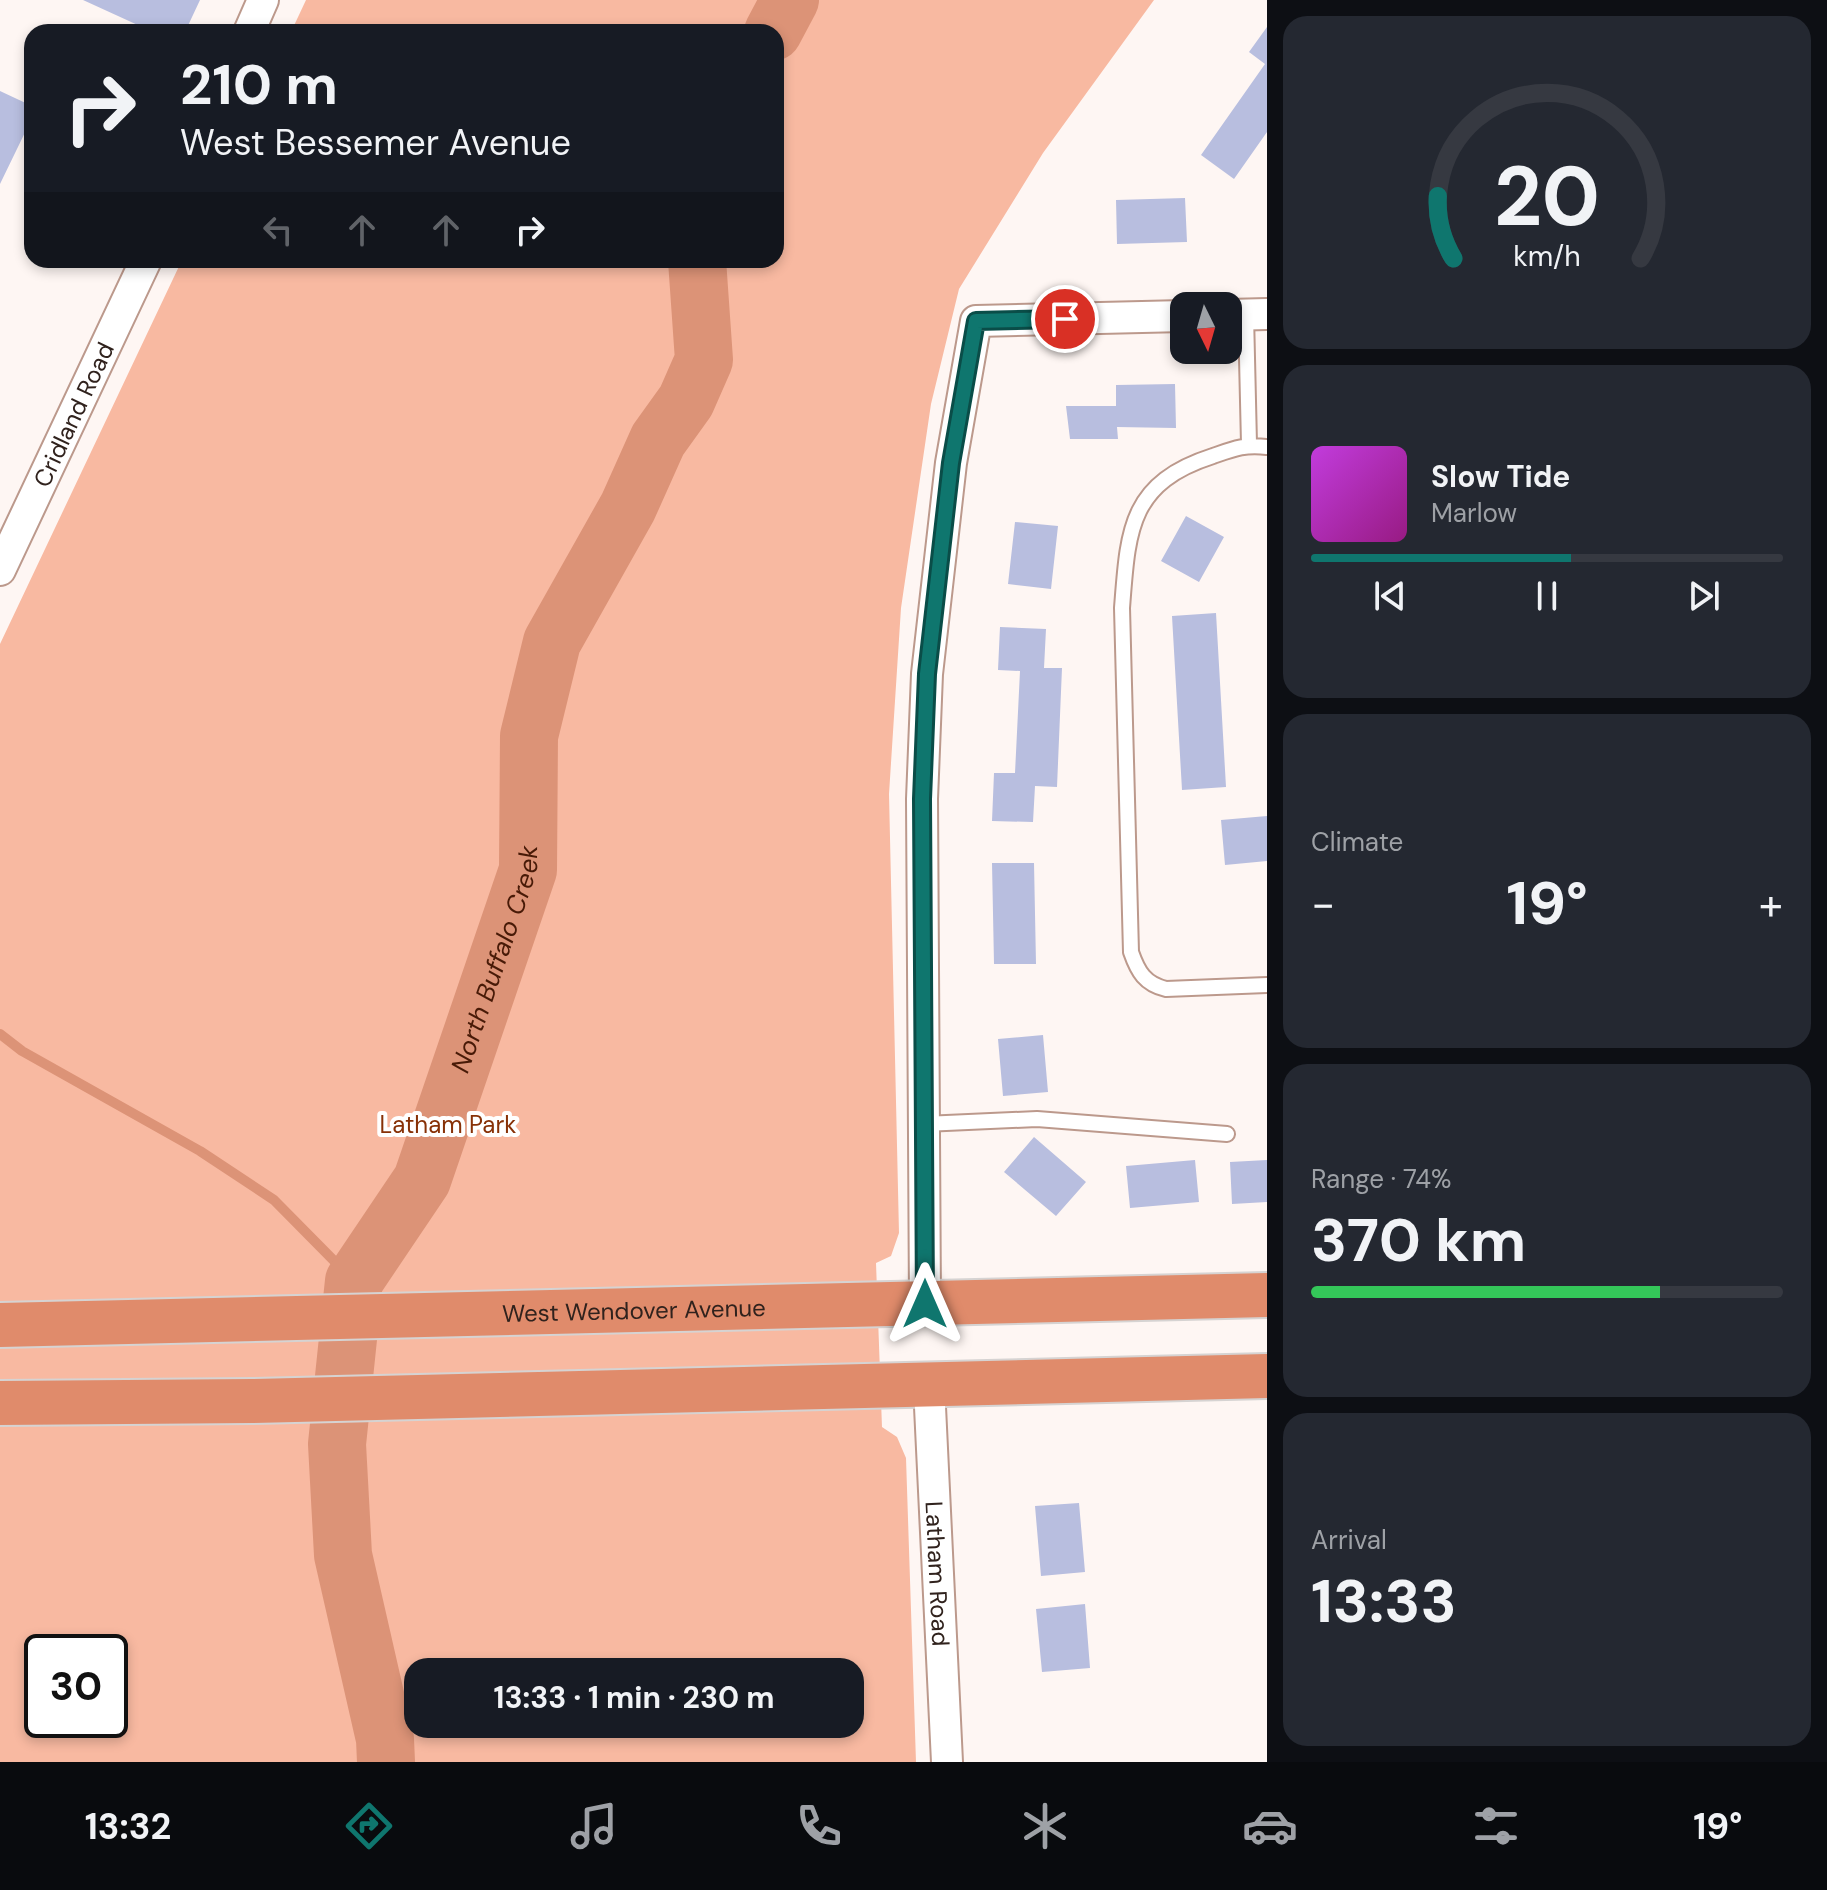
<!DOCTYPE html>
<meta charset="utf-8">
<style>
body{margin:0;font-family:"DM Sans",sans-serif;background:#242831;color:#f1f3f6;height:100vh;display:flex;flex-direction:column;font-size:30px;white-space:nowrap}
*{box-sizing:border-box;margin:0}
p{font-size:26px;color:#9ea1a6}
.icon{flex:none;width:44px;height:44px;fill:none;stroke:currentColor;stroke-width:2;stroke-linecap:round;stroke-linejoin:round}
.map{position:relative;flex:1;overflow:hidden}
.sheet{display:flex;flex-direction:column;gap:16px;padding:16px;background:#0d0f14;width:560px}
.sheet>*{flex:none}
.guide{position:absolute;left:24px;top:24px;width:760px;height:244px;border-radius:24px;box-shadow:0 4px 12px #0003;background:#171b24;color:#f1f3f6;overflow:hidden}
.needle{width:52px;rotate:175deg}
.controls{position:absolute;left:1170px;top:292px;display:grid;gap:16px}
.controls a{display:grid;place-items:center;width:72px;height:72px;border-radius:16px;background:#171b24;box-shadow:0 4px 12px #0003;font-size:40px}
.speed{position:absolute;left:24px;top:1634px;display:flex;gap:16px;font-size:40px;font-weight:700;text-align:center}
.speed>*{display:grid;place-content:center;width:104px;height:104px;border-radius:50%;background:#171b24;box-shadow:0 4px 12px #0003;line-height:1}
.speed .limit{border:4px solid #111;border-radius:12px;background:#fff;color:#111}
.pin{position:absolute;display:grid;place-items:center;width:68px;height:68px;color:#fff;margin:-34px;border:4px solid #fff;border-radius:50%;box-shadow:0 2px 8px #0007}
.me{position:absolute;width:88px;margin:-44px;rotate:0deg;stroke-linejoin:round;filter:drop-shadow(0 0 6px #0008)}
.turn{display:flex;align-items:center;gap:28px;height:168px;padding:0 24px;font-size:36px}
.turn .icon{width:104px;height:104px;stroke-width:2.5}
.turn b{display:block;font-size:56px;line-height:68px}
.lanes{display:flex;align-items:center;height:76px;padding:0 24px;background:#0003;justify-content:center;gap:40px;direction:ltr}
.lanes .off{opacity:.35}
.big{font-size:60px;font-weight:700;line-height:1.1}
.sheet .card{flex:1;display:flex;flex-direction:column;justify-content:center;gap:12px;min-width:0;padding:0 28px;border-radius:24px;background:#242831}
.sheet .dial{align-items:center;gap:0}
.dial svg{height:208px;overflow:visible;fill:none;stroke:#363941;stroke-width:7;stroke-linecap:round;text-anchor:middle}
.dial text{fill:#f1f3f6;stroke:none}
.song{display:flex;align-items:center;gap:24px}
.cover{width:96px;height:96px;border-radius:12px;background:linear-gradient(135deg,hsl(290 70% 55%),hsl(310 70% 35%))}
.played{height:8px;border-radius:4px;background:linear-gradient(90deg,#0f766e 55%,#363941 55%)}
.keys{display:flex;justify-content:space-around;direction:ltr}
.heat{display:flex;justify-content:space-between;align-items:center;font-size:44px;direction:ltr}
.charge{height:12px;border-radius:6px;background:linear-gradient(90deg,#34c759 74%,#363941 0)}
.trip{position:absolute;left:404px;top:1658px;width:460px;height:80px;border-radius:24px;background:#171b24;box-shadow:0 4px 12px #0003;font-weight:700;line-height:80px;text-align:center}
.dock{display:flex;height:128px;justify-content:space-around;align-items:center;background:#090b0e;color:#9ea1a6}
.dock .icon{width:56px;height:56px}
.dock .on{color:#0f766e}
.dock b{font-size:36px;color:#f1f3f6}
main{display:flex;flex:1;min-height:0}
.map>svg:first-child{display:block}
.green{fill:#f8b9a1;fill-rule:evenodd}
.lines{fill:none;stroke-linecap:round;stroke-linejoin:round}
.stream{stroke:#dc9377;stroke-width:10}
.river{stroke:#dc9377;stroke-width:58}
.building{fill:#b8bedf}
.service-casing{stroke:#bc998c;stroke-width:18}
.minor-casing{stroke:#bc998c;stroke-width:34}
.trunk-casing{stroke:#d6d3d2;stroke-width:48}
.service{stroke:#fff;stroke-width:14}
.minor{stroke:#fff;stroke-width:30}
.trunk{stroke:#e08b6b;stroke-width:44}
.route-casing{stroke:#0a4d48;stroke-width:20}
.route{stroke:#0f766e;stroke-width:14}
.labels{text-anchor:middle;dominant-baseline:central;stroke-width:8;stroke-linejoin:round;paint-order:stroke}
.street-label{font-size:24px;fill:#30221d;stroke:#fff}
.park-label{font-size:24px;fill:#873107;stroke:#fff}
.water-label{font-size:26px;font-style:italic;fill:#481a07;stroke:#fff}
</style>
<main>
<div class="map">
<svg width="1267" height="1762" viewBox="0 0 1267 1762">
<rect width="100%" height="100%" fill="#fef6f3"/>
<path class="green" d="M 306,0 L 1154,0 L 1043,153 L 959,289 L 931,404 L 901,608 L 889,794 L 899,1233 L 891,1256 L 876,1263 L 882,1427 L 897,1437 L 906,1458 L 916,1762 L 0,1762 L 0,644 L 182,260 L 776,260 L 776,32 L 291,32 ZM 42,1652 L 110,1652 L 110,1720 L 42,1720 ZM 418,1672 L 850,1672 L 850,1724 L 418,1724 Z"/>
<g class="lines">
<path class="stream" d="M 0,1034 L 22,1051 L 200,1151 L 274,1200 L 354,1281"/>
<g class="river">
<path d="M 773,32 L 790,0"/>
<path id="s1" d="M 386,1762 L 385,1739 L 343,1555 L 337,1444 L 354,1281 L 422,1180 L 528,870 L 529,736 L 552,642 L 628,507 L 658,440 L 686,401 L 704,360 L 697,260"/>
</g>
</g>
<path class="building" d="M 83,0 L 200,0 L 185,32 L 153,32 Z
M 1267,27 L 1267,132 L 1234,179 L 1201,155 L 1265,64 L 1249,52 Z
M 0,91 L 32,106 L 32,118 L 0,184 Z
M 1185,198 L 1187,242 L 1117,244 L 1116,200 Z
M 1175,384 L 1176,428 L 1117,427 L 1118,439 L 1070,439 L 1066,406 L 1116,406 L 1116,385 Z
M 1186,516 L 1224,537 L 1199,582 L 1161,561 Z
M 1015,522 L 1058,526 L 1051,589 L 1008,584 Z
M 1216,613 L 1226,787 L 1182,790 L 1172,616 Z
M 1000,627 L 1046,629 L 1044,668 L 1062,668 L 1057,787 L 1035,786 L 1033,822 L 992,821 L 994,773 L 1015,773 L 1020,671 L 998,670 Z
M 1267,816 L 1267,861 L 1225,865 L 1221,820 Z
M 992,863 L 1034,863 L 1036,964 L 994,964 Z
M 1043,1035 L 1048,1092 L 1003,1096 L 998,1039 Z
M 1034,1137 L 1086,1182 L 1056,1216 L 1004,1172 Z
M 1195,1160 L 1199,1202 L 1130,1208 L 1126,1166 Z
M 1267,1160 L 1267,1202 L 1232,1204 L 1230,1162 Z
M 1079,1503 L 1085,1572 L 1041,1576 L 1035,1506 Z
M 1085,1604 L 1090,1668 L 1042,1672 L 1036,1609 Z"/>
<g class="lines">
<g class="service-casing">
<path id="service" d="M 1246,315 L 1249,444
M 1267,447 C 1245,444 1233,449 1213,456 C 1129,483 1128,530 1122,608 L 1131,952 C 1138,972 1145,984 1166,989 L 1267,985
M 924,1124 L 1037,1119 L 1227,1134"/>
</g>
<g class="minor-casing">
<g id="minor">
<path d="M 249,32 L 263,0"/>
<path d="M 1228,315 L 1267,314"/>
<path id="s2" d="M 0,570 L 146,260"/>
<path d="M 925,1304 L 922,799 L 927,674 L 951,463 L 976,321 L 1184,316"/>
<path id="s3" d="M 929,1386 L 947,1762"/>
</g>
</g>
<g class="trunk-casing">
<g id="trunk">
<path id="s4" d="M 0,1325 L 1267,1295"/>
<path d="M 0,1403 L 252,1401 L 1267,1376"/>
</g>
</g>
<use href="#service" class="service"/>
<use href="#minor" class="minor"/>
<use href="#trunk" class="trunk"/>
</g>
<g class="lines">
<g class="route-casing">
<path id="route" d="M 925,1304 L 922,799 L 927,674 L 951,463 L 976,321 L 1065,319"/>
</g>
<use href="#route" class="route"/>
</g>
<g class="labels">
<g class="street-label">
<text stroke="none"><textPath href="#s2" startOffset="172">Cridland Road</textPath></text>
<text stroke="none"><textPath href="#s4" startOffset="634">West Wendover Avenue</textPath></text>
<text stroke="none"><textPath href="#s3" startOffset="188">Latham Road</textPath></text>
</g>
<g class="park-label">
<text x="448" y="1124">Latham Park</text>
</g>
<g class="water-label">
<text stroke="none"><textPath href="#s1" startOffset="842">North Buffalo Creek</textPath></text>
</g>
</g>
</svg>
<div class="controls">
<a><svg class="needle" viewBox="-14 -14 28 28"><path d="M0-13l5 13h-10z" fill="#e53935"/><path d="M0 13l5-13h-10z" fill="#9ea1a6"/></svg></a>
</div>
<div class="speed"><div class="limit">30</div></div>
<div class="pin" style="left:1065px;top:319px;background:#d93025"><svg class="icon" aria-label="arrive" viewBox="0 0 24 24"><path d="M6 21V4h12l-3 4 3 4H6"/></svg></div>
<svg class="me" style="left:925px;top:1304px" viewBox="-20 -20 40 40"><path d="M0-17L14 15 0 8-14 15z" fill="#0f766e" stroke="#fff" stroke-width="4"/></svg>
<div class="trip">13:33 · 1 min · 230 m</div>
<div class="guide">
<div class="turn"><svg class="icon" aria-label="right" viewBox="0 0 24 24"><path d="M7 20v-9h11M14 6l5 5-5 5"/></svg><div><b>210 m</b>West Bessemer Avenue</div></div>
<div class="lanes"><svg class="icon off" aria-label="left" viewBox="0 0 24 24"><path d="M17 20v-9H6M10 6l-5 5 5 5"/></svg><svg class="icon off" aria-label="ahead" viewBox="0 0 24 24"><path d="M12 20V5M6 11l6-6 6 6"/></svg><svg class="icon off" aria-label="ahead" viewBox="0 0 24 24"><path d="M12 20V5M6 11l6-6 6 6"/></svg><svg class="icon" aria-label="right" viewBox="0 0 24 24"><path d="M7 20v-9h11M14 6l5 5-5 5"/></svg></div>
</div>
</div>
<section class="sheet">
<div class="card dial"><svg viewBox="0 0 100 80">
<path d="M14 69A42 42 0 1 1 86 69"/>
<path d="M14 69A42 42 0 0 1 8 45" stroke="#0f766e"/>
<text x="50" y="56" font-size="32" font-weight="700">20</text>
<text x="50" y="72" font-size="11">km/h</text>
</svg></div>
<div class="card">
<div class="song"><i class="cover"></i><div><b>Slow Tide</b><p>Marlow</p></div></div>
<div class="played"></div>
<div class="keys"><svg class="icon" aria-label="previous" viewBox="0 0 24 24"><path d="M18 5L8 12l10 7zM5 5v14"/></svg><svg class="icon" aria-label="pause" viewBox="0 0 24 24"><path d="M8 5v14M16 5v14"/></svg><svg class="icon" aria-label="next" viewBox="0 0 24 24"><path d="M6 5l10 7-10 7zM19 5v14"/></svg></div>
</div>
<div class="card"><p>Climate</p>
<div class="heat"><a>−</a><b class="big">19°</b><a>+</a></div>
</div>
<div class="card"><p>Range · 74%</p><b class="big">370 km</b><div class="charge"></div></div>
<div class="card"><p>Arrival</p><b class="big">13:33</b></div>
</section>
</main>
<nav class="dock">
<b>13:32</b>
<svg class="icon on" aria-label="directions" viewBox="0 0 24 24"><path d="M12 3l9 9-9 9-9-9zM9 14v-3h6M13 9l2 2-2 2"/></svg>
<svg class="icon" aria-label="music" viewBox="0 0 24 24"><path d="M9 18V5l10-2v13"/><circle cx="6" cy="18" r="3"/><circle cx="16" cy="16" r="3"/></svg>
<svg class="icon" aria-label="phone" viewBox="0 0 24 24"><path d="M5 4h4l2 5-3 2q2 4 5 5l2-3 5 2v4C11 20 4 13 5 4z"/></svg>
<svg class="icon" aria-label="climate" viewBox="0 0 24 24"><path d="M12 3v18M4 7l16 10M4 17L20 7"/></svg>
<svg class="icon" aria-label="car" viewBox="0 0 24 24"><path d="M5 17H2v-5l4-1 3-4h7l3 4 3 1v5h-3M9 17h6M6 11h13"/><circle cx="7" cy="17" r="2"/><circle cx="17" cy="17" r="2"/></svg>
<svg class="icon" aria-label="filters" viewBox="0 0 24 24"><path d="M4 7h16M4 17h16"/><circle cx="9" cy="7" r="2"/><circle cx="15" cy="17" r="2"/></svg>
<b>19°</b>
</nav>
